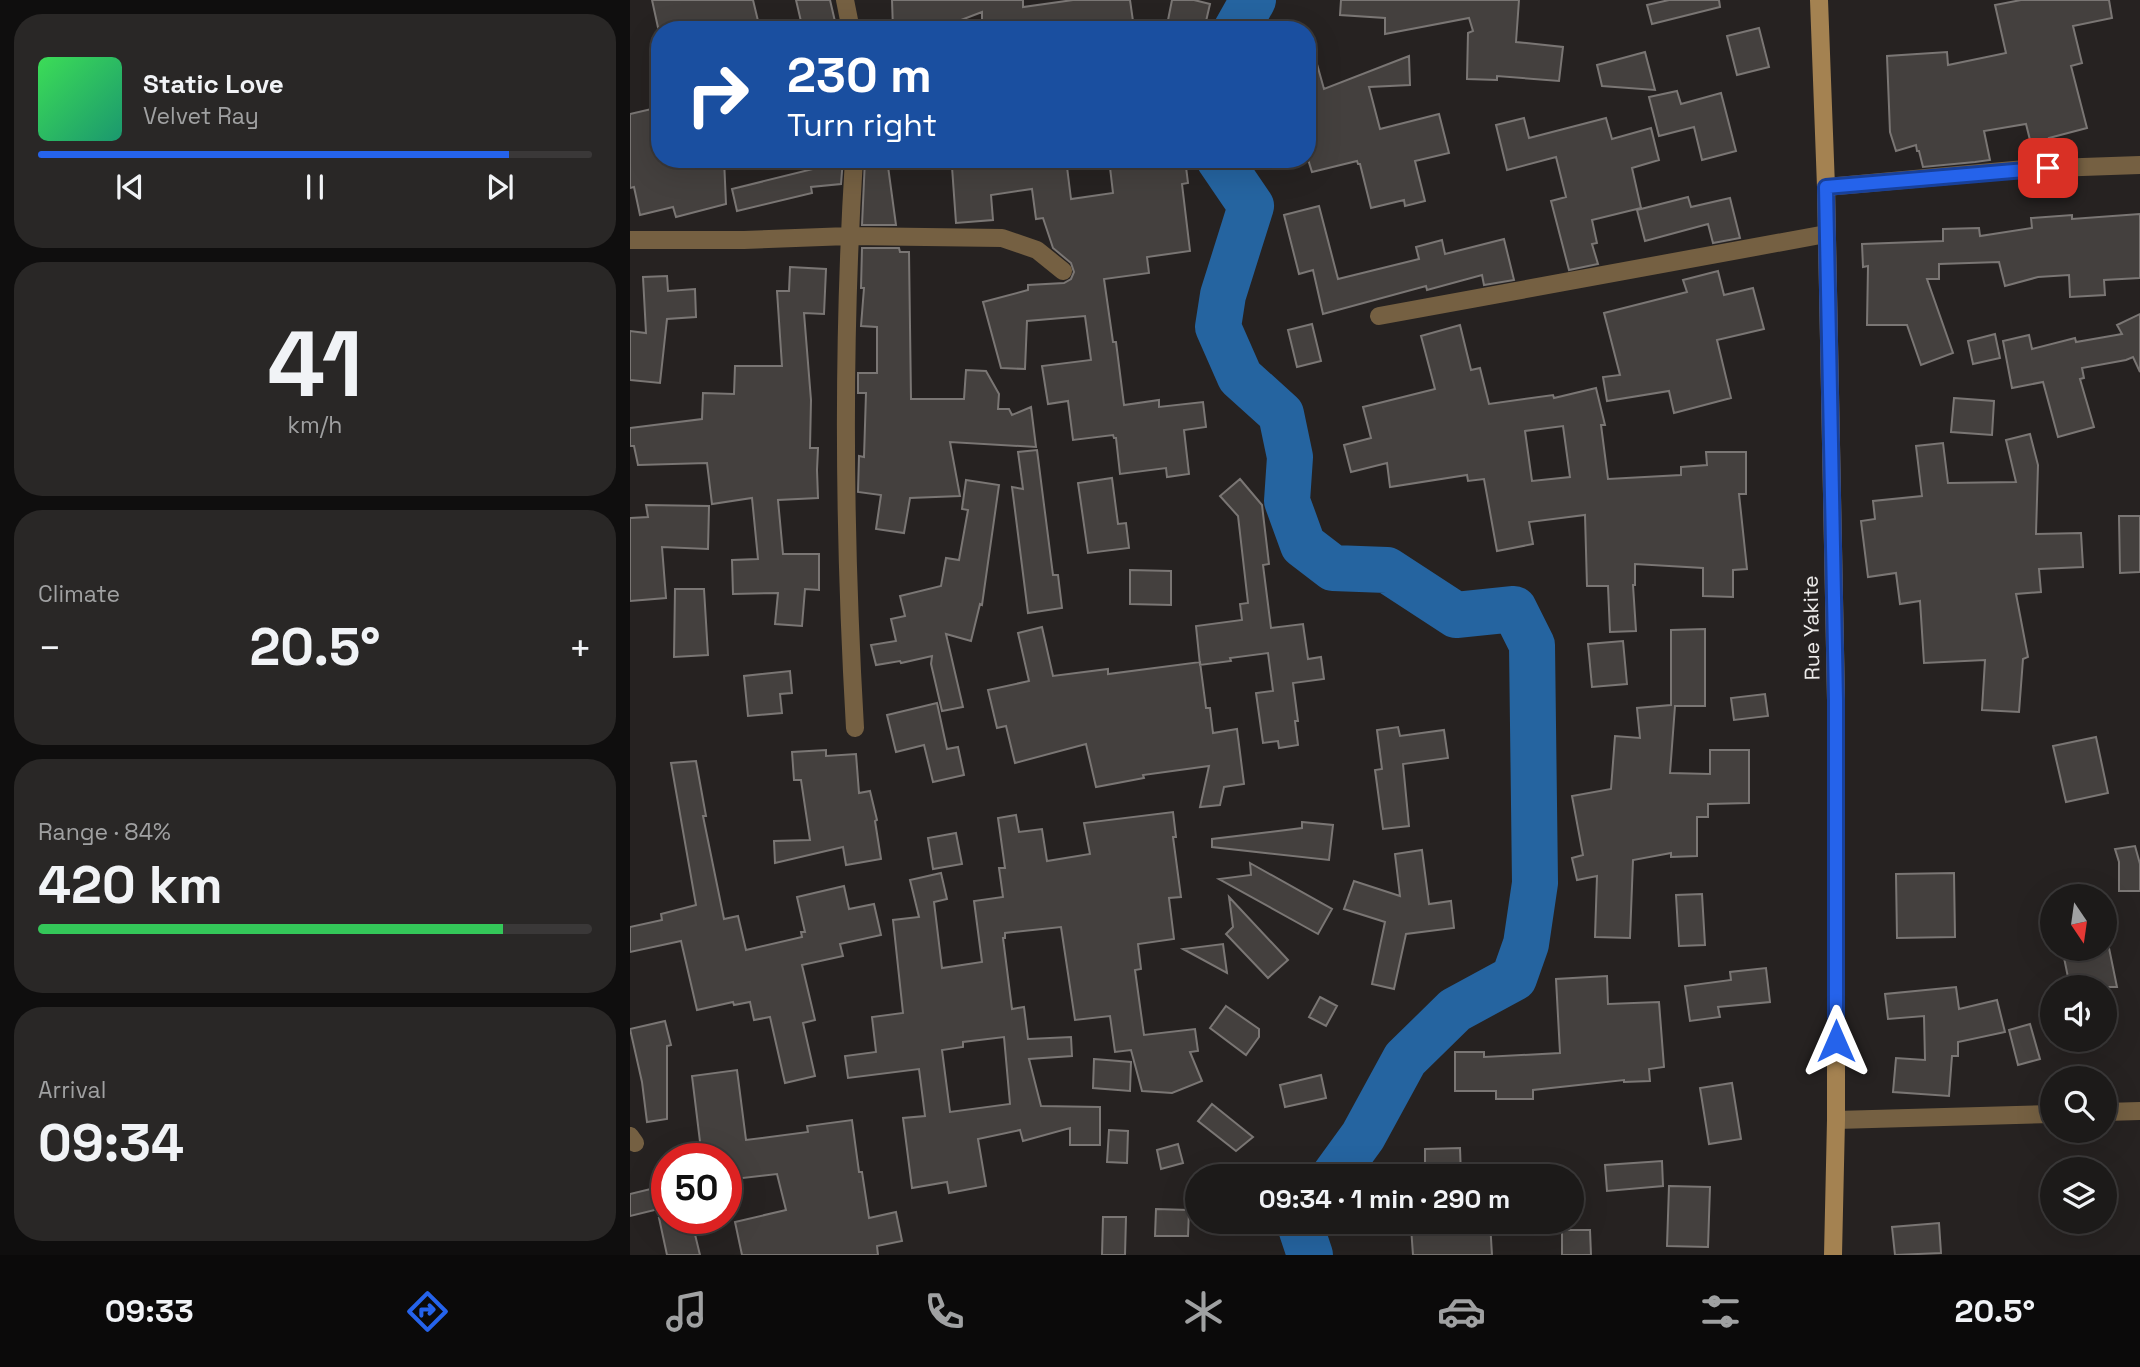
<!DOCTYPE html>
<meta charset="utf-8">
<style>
body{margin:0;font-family:"Space Grotesk",sans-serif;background:#292726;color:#f1f3f6;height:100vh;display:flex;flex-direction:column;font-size:26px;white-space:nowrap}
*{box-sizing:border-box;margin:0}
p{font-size:23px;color:#a0a1a2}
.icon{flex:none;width:38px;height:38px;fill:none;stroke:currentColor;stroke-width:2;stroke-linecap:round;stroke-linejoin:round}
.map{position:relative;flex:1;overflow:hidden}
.drawer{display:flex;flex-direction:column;gap:14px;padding:14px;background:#0f0e0e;width:630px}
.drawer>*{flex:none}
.guide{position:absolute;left:21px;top:21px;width:665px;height:147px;border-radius:28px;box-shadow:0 7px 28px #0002,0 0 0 2px #3a3838;background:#1a4fa0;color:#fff;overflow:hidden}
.needle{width:46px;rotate:167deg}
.fabs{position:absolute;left:1410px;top:884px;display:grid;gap:14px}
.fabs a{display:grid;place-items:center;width:77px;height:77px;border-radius:50%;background:#1c1a19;box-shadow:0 7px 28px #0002,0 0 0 2px #3a3838;font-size:35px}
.speed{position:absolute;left:21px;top:1143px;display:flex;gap:14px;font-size:35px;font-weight:700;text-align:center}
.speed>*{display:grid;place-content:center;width:91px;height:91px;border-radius:50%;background:#1c1a19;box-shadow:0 7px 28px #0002,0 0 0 2px #3a3838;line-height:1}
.speed .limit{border:10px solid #d22;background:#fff;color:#111}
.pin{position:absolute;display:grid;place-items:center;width:60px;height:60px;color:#fff;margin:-30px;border-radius:14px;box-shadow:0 4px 10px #0006}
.me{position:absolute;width:77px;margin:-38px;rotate:0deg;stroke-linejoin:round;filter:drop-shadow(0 0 5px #0008)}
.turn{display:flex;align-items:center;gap:24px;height:147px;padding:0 21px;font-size:32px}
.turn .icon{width:91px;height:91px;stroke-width:2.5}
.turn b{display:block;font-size:49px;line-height:60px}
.big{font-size:52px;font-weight:700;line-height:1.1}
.drawer .tile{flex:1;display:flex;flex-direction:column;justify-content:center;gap:10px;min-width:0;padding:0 24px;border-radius:28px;background:#292726}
.drawer .dial{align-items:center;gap:0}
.dial b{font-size:91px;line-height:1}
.song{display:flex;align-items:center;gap:21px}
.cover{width:84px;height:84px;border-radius:10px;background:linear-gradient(135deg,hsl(130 70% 55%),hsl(160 70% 35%))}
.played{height:7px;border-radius:4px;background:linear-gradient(90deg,#2563eb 85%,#3a3838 85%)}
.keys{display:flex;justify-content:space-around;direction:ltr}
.heat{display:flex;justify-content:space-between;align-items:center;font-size:38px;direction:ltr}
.charge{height:10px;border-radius:5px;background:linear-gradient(90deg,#34c759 84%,#3a3838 0)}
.trip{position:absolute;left:555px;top:1164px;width:399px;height:70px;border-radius:35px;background:#1c1a19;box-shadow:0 7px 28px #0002,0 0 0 2px #3a3838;font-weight:700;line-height:70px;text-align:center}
.dock{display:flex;height:112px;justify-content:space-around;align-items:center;background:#0b0a0a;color:#a0a1a2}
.dock .icon{width:49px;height:49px}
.dock .on{color:#2563eb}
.dock b{font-size:32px;color:#f1f3f6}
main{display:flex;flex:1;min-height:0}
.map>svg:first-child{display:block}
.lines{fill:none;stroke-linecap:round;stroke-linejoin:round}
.river{stroke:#2564a0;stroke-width:46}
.building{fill:#44403e;stroke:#7a7674;stroke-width:2;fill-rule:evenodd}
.minor{stroke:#756042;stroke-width:18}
.secondary{stroke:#a48251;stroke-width:18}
.route-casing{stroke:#184099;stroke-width:18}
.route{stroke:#2563eb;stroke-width:12}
.labels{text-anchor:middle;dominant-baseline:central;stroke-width:6;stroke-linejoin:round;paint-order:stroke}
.street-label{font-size:21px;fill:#eceae9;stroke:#262221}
</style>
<main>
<section class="drawer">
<div class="tile">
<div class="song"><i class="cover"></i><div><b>Static Love</b><p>Velvet Ray</p></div></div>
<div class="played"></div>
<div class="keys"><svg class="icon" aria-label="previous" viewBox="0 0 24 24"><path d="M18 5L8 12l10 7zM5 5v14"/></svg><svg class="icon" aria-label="pause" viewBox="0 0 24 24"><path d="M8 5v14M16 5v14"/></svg><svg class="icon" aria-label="next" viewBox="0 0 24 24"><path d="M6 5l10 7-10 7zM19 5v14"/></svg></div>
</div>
<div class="tile dial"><b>41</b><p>km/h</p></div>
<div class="tile"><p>Climate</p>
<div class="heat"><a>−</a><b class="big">20.5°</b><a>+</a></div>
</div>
<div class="tile"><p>Range · 84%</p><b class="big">420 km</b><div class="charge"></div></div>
<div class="tile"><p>Arrival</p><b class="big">09:34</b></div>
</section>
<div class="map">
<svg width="1510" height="1255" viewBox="0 0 1510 1255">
<rect width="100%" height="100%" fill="#262221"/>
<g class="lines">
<path class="river" d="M 606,30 L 623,0
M 589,159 L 621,206 L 593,295 L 588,327 L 610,377 L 651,414 L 660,457 L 657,501 L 673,545 L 703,568 L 757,570 L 826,615 L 884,609 L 902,645 L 905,883 L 896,944 L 884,978 L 825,1010 L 775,1059 L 733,1136 L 704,1176
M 669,1222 L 680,1255"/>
</g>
<path class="building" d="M 22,0 L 123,0 L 129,25 L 109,30 L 73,30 L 71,23 L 30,30 L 29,32 Z
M 166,0 L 200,0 L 207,30 L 173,30 Z
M 262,0 L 393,0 L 393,7 L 443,0 L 500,0 L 504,28 L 471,30 L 470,25 L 436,30 L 352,30 L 352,12 L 305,30 L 263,30 Z
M 542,0 L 564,0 L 580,4 L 574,30 L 536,30 Z
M 711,0 L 889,0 L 886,42 L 933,47 L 929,81 L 867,76 L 867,80 L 837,79 L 838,33 L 843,31 L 839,18 L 755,34 L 755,18 L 710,15 Z
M 1039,0 L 1089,0 L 1090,7 L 1022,24 L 1017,5 Z
M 1391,0 L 1479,0 L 1482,18 L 1443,26 L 1452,63 L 1441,66 L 1457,128 L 1419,138 L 1421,144 L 1402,148 L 1396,124 L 1354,131 L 1360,160 L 1345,162 L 1293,167 L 1289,151 L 1287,151 L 1286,145 L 1266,151 L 1260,132 L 1257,56 L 1317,52 L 1318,65 L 1376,53 L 1365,5 Z
M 1129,28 L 1139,67 L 1107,75 L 1097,36 Z
M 677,50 L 683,50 L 694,89 L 779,56 L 780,85 L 739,87 L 750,129 L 809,114 L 819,153 L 785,161 L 795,201 L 775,206 L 774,200 L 741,208 L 730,164 L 728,164 L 727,161 L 682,172 L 677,156 Z
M 1015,52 L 1025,90 L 972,86 L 967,65 Z
M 1047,91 L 1051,104 L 1091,93 L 1106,151 L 1072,160 L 1064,127 L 1029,136 L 1019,97 Z
M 30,107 L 30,159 L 94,159 L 96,204 L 46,217 L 43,207 L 10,215 L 4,187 L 0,188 L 0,114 Z
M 894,118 L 899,138 L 976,118 L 982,139 L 1021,128 L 1029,160 L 1002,168 L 1011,208 L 962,220 L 967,243 L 962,244 L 968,264 L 939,270 L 921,201 L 936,197 L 926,157 L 877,170 L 866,125 Z
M 210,159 L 213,159 L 211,184 L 181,187 L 182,193 L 107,211 L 102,189 L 183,169 L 183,162 Z
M 235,159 L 257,159 L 266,225 L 232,225 Z
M 364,159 L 436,159 L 441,199 L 483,193 L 479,159 L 499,159 L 500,164 L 535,159 L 555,159 L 558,183 L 552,184 L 560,251 L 517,257 L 519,273 L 474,279 L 483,342 L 486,342 L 494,405 L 529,400 L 529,407 L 573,402 L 576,427 L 554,430 L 559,474 L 537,477 L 536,468 L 490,474 L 486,438 L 484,438 L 483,435 L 443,440 L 438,401 L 418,404 L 412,366 L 461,360 L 455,316 L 397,321 L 395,369 L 371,368 L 353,302 L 398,290 L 398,285 L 434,283 L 441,279 L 444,272 L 441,263 L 423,248 L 413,218 L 406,219 L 402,189 L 361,195 L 363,220 L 326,223 L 322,167 L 364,163 Z
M 1058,197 L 1061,207 L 1100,198 L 1110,238 L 1083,243 L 1078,224 L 1015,241 L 1007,210 Z
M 689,206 L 708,279 L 789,259 L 786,247 L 812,240 L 815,254 L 874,239 L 884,280 L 854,285 L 852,275 L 797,290 L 796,286 L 693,314 L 683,270 L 669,274 L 654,215 Z
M 1510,214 L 1510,278 L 1474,280 L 1475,295 L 1440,297 L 1439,275 L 1408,277 L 1375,286 L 1369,262 L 1309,264 L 1309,279 L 1297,279 L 1323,353 L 1291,365 L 1277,325 L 1237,325 L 1238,266 L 1233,267 L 1232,244 L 1313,241 L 1313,229 L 1349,228 L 1350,236 L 1402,228 L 1401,218 L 1442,215 L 1442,219 Z
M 232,248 L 269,248 L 270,252 L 279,252 L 281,399 L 334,399 L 336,370 L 356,371 L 369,394 L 368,409 L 379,409 L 382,415 L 401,407 L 406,447 L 320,442 L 330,496 L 280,498 L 274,533 L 246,529 L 251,495 L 228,492 L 229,456 L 234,457 L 236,393 L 228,393 L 228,373 L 247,373 L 247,327 L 231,326 L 234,288 L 231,288 Z
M 160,267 L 196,269 L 194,314 L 174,313 L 181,400 L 180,448 L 188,448 L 187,470 L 188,498 L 148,500 L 153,554 L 189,554 L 189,590 L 175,589 L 172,626 L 145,624 L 148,593 L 103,594 L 102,560 L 128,559 L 122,498 L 82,504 L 77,463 L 8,465 L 4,446 L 0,446 L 0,428 L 72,419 L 73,393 L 104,394 L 105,366 L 152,366 L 147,291 L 159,291 Z
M 1088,271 L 1094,295 L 1123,288 L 1134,329 L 1087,340 L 1101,398 L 1044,413 L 1039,391 L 977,401 L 973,377 L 990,375 L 974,313 L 1057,292 L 1053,280 Z
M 37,276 L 38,291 L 65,289 L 66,317 L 37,319 L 30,383 L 0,380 L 0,331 L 16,333 L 13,277 Z
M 1510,314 L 1510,372 L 1503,357 L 1496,360 L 1452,368 L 1454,378 L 1450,379 L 1464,427 L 1428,437 L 1413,382 L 1382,388 L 1373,341 L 1399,335 L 1402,349 L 1445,338 L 1446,342 L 1492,334 L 1487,325 Z
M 682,324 L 691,361 L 667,367 L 658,330 Z
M 830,325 L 841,370 L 850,368 L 859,404 L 923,395 L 924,398 L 966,388 L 975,425 L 971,425 L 978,479 L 1051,475 L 1051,467 L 1077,465 L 1076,452 L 1116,452 L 1116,494 L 1109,494 L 1117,569 L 1103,570 L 1103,597 L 1073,596 L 1073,568 L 1005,564 L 1005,585 L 1003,585 L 1006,631 L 980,632 L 978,586 L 957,586 L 955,515 L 899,522 L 903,544 L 867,551 L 854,479 L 838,481 L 837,475 L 760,487 L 757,463 L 721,472 L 714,445 L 741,438 L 733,407 L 805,389 L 791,336 ZM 933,426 L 940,477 L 902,481 L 895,431 Z
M 1365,334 L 1370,358 L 1343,364 L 1338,341 Z
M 1324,398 L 1364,401 L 1362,435 L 1321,432 Z
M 1400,434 L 1408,465 L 1406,534 L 1451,533 L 1453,567 L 1409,569 L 1411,592 L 1386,594 L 1398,657 L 1393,659 L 1389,712 L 1352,710 L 1355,660 L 1294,663 L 1290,601 L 1270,604 L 1266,573 L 1238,577 L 1231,521 L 1245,519 L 1243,501 L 1292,496 L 1286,446 L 1313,443 L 1318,483 L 1386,482 L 1376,440 Z
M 407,450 L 423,575 L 428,575 L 432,608 L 398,613 L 382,487 L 393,489 L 388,452 Z
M 482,478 L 488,524 L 496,523 L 499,548 L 458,553 L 448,483 Z
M 610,479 L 632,505 L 639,564 L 633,565 L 641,628 L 673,624 L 678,659 L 691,657 L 694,679 L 663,683 L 668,721 L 665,721 L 668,745 L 649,748 L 648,741 L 633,743 L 626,693 L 643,691 L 638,653 L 600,658 L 601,661 L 570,665 L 566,626 L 612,620 L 610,604 L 618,603 L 608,516 L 590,496 Z
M 336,480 L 369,485 L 352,605 L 350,604 L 341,641 L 316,634 L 333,707 L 312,711 L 301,664 L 302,656 L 271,663 L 270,661 L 246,665 L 241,645 L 266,641 L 261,619 L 275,616 L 270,596 L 311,586 L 316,558 L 329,560 L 338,510 L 332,509 Z
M 16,505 L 79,506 L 78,549 L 32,547 L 36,598 L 0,601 L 0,518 L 18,517 Z
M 1489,516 L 1510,516 L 1510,572 L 1490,573 Z
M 500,570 L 541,571 L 541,605 L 500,604 Z
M 45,589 L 74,589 L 78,655 L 44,657 Z
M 412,627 L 423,676 L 478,669 L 478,674 L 570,662 L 576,708 L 580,708 L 583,733 L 607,729 L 614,784 L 594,787 L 590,805 L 570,807 L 579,766 L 513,775 L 514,778 L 466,787 L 456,744 L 385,763 L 376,726 L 367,728 L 358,690 L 399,681 L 388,633 Z
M 1075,629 L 1075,706 L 1045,706 L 1040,773 L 1080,774 L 1080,750 L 1119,750 L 1119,803 L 1078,804 L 1078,817 L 1067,817 L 1067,856 L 1041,857 L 1041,853 L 1003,860 L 1000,938 L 965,937 L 967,876 L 947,880 L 942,858 L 953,855 L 942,796 L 981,789 L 985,736 L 1010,738 L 1007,708 L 1041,705 L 1041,630 Z
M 993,641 L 997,684 L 962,687 L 958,644 Z
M 160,671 L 162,693 L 150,694 L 152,713 L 118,716 L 114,676 Z
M 1135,694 L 1138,716 L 1104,720 L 1101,698 Z
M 307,703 L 317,749 L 328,747 L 334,775 L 303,782 L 294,745 L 266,752 L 257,715 Z
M 768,727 L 770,736 L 814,730 L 818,758 L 773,764 L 779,826 L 753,829 L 745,770 L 752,769 L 747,730 Z
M 1466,737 L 1478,793 L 1436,802 L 1423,746 Z
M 196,750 L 196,756 L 226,754 L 229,793 L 240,791 L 247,820 L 245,821 L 251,859 L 216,865 L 213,847 L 145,863 L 144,841 L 180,840 L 171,780 L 164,780 L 162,752 Z
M 66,761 L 76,816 L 73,816 L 94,919 L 108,916 L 116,950 L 172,937 L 171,932 L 175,932 L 167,897 L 214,886 L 219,909 L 244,904 L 251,935 L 210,944 L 213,956 L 172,965 L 185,1020 L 173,1023 L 185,1076 L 155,1083 L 140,1017 L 124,1020 L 120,1002 L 104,1005 L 103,1002 L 67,1010 L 51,941 L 0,952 L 0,927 L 32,920 L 31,914 L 66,905 L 41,763 Z
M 543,812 L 546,837 L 543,837 L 551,897 L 539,898 L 544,939 L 508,944 L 511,969 L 505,970 L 514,1035 L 565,1029 L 568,1051 L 560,1052 L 572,1081 L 542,1093 L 512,1091 L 501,1050 L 485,1052 L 480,1016 L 445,1020 L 431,927 L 375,933 L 375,938 L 373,938 L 382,1009 L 394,1007 L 398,1039 L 441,1037 L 442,1056 L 399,1059 L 411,1106 L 470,1107 L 470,1145 L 440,1145 L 440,1128 L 393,1141 L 390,1130 L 348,1139 L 356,1186 L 319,1193 L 317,1182 L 282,1188 L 273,1118 L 295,1116 L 289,1069 L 218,1078 L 215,1056 L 246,1052 L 242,1017 L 273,1013 L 263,920 L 289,917 L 280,880 L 311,873 L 317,899 L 304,902 L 312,968 L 352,962 L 344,901 L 373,897 L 369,868 L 375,868 L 368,818 L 386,815 L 389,832 L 412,829 L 417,861 L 460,854 L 454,823 ZM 374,1037 L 380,1104 L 320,1112 L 312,1050 L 333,1047 L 333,1042 Z
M 672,822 L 703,825 L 699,860 L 582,847 L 582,839 L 672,828 Z
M 326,833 L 332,864 L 303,869 L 298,838 Z
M 1505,846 L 1510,864 L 1510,891 L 1489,891 L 1489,862 L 1485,849 Z
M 792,850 L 799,904 L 821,901 L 824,928 L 776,934 L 764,989 L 742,984 L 755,922 L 714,909 L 724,881 L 770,896 L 765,854 Z
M 620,863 L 702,909 L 688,934 L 589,879 L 621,875 Z
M 1324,873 L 1325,937 L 1267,938 L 1266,874 Z
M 1072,894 L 1075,945 L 1049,946 L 1046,895 Z
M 599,897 L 658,960 L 638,978 L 596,934 L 603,927 Z
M 593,944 L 597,973 L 553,949 Z
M 1432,948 L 1479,948 L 1487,987 L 1440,987 Z
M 1136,968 L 1140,1002 L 1088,1007 L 1090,1017 L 1060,1021 L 1055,986 L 1101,980 L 1100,972 Z
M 977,976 L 978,1004 L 1029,1002 L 1034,1067 L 1019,1069 L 1020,1081 L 994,1082 L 994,1080 L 903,1090 L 903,1099 L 866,1099 L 866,1091 L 825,1091 L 825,1052 L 854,1052 L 854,1057 L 930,1053 L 926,979 Z
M 1326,987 L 1329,1009 L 1367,1000 L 1375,1032 L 1328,1042 L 1328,1056 L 1322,1056 L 1319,1096 L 1263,1092 L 1266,1058 L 1295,1060 L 1294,1016 L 1258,1019 L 1255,994 Z
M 690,997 L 707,1006 L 696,1026 L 679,1017 Z
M 596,1006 L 629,1029 L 629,1037 L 616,1055 L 580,1028 Z
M 35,1021 L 41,1045 L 37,1046 L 37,1119 L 17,1122 L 12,1082 L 0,1029 Z
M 1400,1024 L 1410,1059 L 1388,1065 L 1379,1030 Z
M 464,1059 L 501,1062 L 500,1091 L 463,1088 Z
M 107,1070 L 116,1140 L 178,1132 L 177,1126 L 222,1120 L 229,1172 L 232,1172 L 239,1218 L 266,1212 L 272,1241 L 247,1246 L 248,1255 L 112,1255 L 105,1222 L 156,1210 L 147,1174 L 96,1180 L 96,1158 L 72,1158 L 62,1076 Z
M 691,1075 L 696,1098 L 655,1107 L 650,1085 Z
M 1102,1083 L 1111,1139 L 1079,1144 L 1070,1088 Z
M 582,1104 L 623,1137 L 606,1151 L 568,1121 Z
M 479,1130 L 498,1131 L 497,1163 L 477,1162 Z
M 548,1144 L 553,1163 L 531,1169 L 527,1150 Z
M 830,1148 L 831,1176 L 795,1176 L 795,1149 Z
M 1032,1161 L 1033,1186 L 977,1191 L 975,1165 Z
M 37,1185 L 37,1207 L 0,1216 L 0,1194 Z
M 1039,1186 L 1080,1187 L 1078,1247 L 1037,1246 Z
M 526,1209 L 559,1210 L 558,1236 L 525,1236 Z
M 473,1217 L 496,1217 L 495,1255 L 472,1255 Z
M 29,1218 L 61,1218 L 70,1255 L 37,1255 Z
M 823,1222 L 860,1222 L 862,1255 L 783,1255 L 781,1227 L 823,1224 Z
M 1309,1223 L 1311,1253 L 1265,1255 L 1262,1227 Z
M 932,1230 L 960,1230 L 961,1255 L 932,1255 Z"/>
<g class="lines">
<path class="minor" d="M 215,0 L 221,30
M 224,159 C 212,349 214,538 225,728
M 1196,187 L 1395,169 L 1510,165
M 0,240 L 114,240 L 219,236 L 372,238 L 407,250 L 433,271
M 749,316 L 1196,234
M 1475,1112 L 1510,1111
M 1206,1120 L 1423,1114
M 0,1136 L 5,1143"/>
<path class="secondary" d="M 1189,0 L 1196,187 L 1206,700 L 1206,1120 L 1203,1255"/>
</g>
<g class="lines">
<g class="route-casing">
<path id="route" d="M 1206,1041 L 1206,700 L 1196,187 L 1418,168"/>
</g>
<use href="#route" class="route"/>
</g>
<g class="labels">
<g class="street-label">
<text transform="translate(1181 628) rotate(-91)">Rue Yakite</text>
</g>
</g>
</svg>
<div class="fabs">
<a><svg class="needle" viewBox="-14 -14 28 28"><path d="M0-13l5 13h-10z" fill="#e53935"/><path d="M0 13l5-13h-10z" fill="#a0a1a2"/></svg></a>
<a><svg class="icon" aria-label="sound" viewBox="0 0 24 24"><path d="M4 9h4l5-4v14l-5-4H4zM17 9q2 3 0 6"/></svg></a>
<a><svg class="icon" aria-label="search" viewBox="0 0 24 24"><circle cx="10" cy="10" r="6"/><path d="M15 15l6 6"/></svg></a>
<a><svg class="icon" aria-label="layers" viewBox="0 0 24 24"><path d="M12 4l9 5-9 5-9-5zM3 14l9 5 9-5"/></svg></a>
</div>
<div class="speed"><div class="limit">50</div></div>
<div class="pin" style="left:1418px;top:168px;background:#d93025"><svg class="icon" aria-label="arrive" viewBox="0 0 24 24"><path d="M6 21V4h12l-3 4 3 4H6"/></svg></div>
<svg class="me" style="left:1206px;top:1041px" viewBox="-20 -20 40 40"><path d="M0-17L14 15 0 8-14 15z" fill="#2563eb" stroke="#fff" stroke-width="4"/></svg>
<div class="trip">09:34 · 1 min · 290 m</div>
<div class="guide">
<div class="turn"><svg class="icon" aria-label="right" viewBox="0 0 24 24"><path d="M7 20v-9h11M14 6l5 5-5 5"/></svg><div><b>230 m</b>Turn right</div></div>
</div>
</div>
</main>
<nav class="dock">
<b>09:33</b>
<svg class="icon on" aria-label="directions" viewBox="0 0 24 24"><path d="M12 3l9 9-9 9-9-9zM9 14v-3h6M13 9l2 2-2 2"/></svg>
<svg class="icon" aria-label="music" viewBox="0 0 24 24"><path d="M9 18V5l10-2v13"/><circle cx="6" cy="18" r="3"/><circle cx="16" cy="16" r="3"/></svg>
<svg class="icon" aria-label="phone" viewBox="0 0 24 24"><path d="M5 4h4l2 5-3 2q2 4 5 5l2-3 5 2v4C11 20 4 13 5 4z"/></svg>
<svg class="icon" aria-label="climate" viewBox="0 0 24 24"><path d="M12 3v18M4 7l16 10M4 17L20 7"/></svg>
<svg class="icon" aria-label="car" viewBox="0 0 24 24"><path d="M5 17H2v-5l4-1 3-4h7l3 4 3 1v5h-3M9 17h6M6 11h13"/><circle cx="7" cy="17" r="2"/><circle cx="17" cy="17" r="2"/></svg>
<svg class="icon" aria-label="filters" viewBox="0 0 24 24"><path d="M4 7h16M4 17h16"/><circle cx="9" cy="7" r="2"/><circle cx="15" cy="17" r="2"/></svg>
<b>20.5°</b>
</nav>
